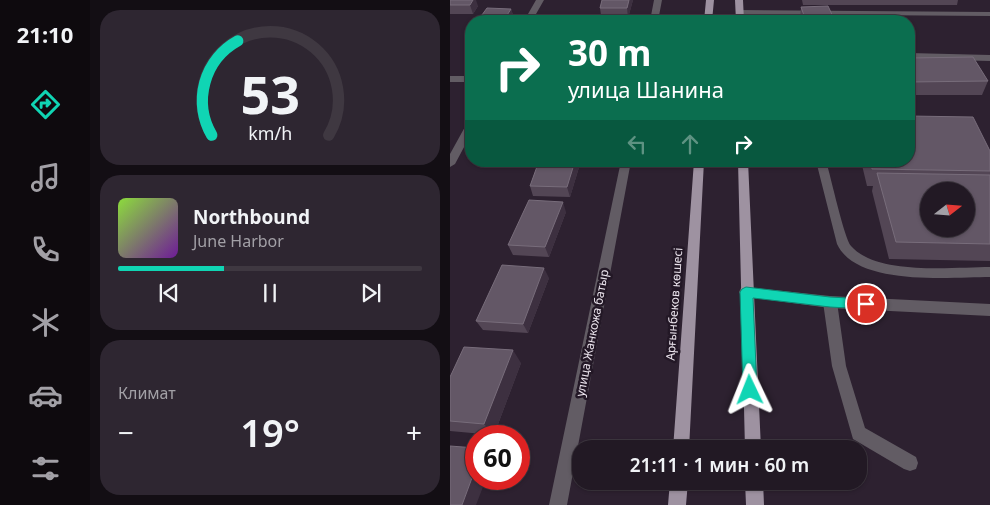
<!DOCTYPE html>
<html lang="ru">
<meta charset="utf-8">
<style>
body{margin:0;font-family:"Noto Sans",sans-serif;background:#2e2631;color:#f1f3f6;height:100vh;display:flex;flex-direction:column;font-size:19px;white-space:nowrap}
*{box-sizing:border-box;margin:0}
p{font-size:16px;color:#a2a0a6}
.icon{flex:none;width:28px;height:28px;fill:none;stroke:currentColor;stroke-width:2;stroke-linecap:round;stroke-linejoin:round}
.map{position:relative;flex:1;overflow:hidden}
.details{display:flex;flex-direction:column;gap:10px;padding:10px;background:#130e14;width:360px}
.details>*{flex:none}
.hud{position:absolute;left:15px;top:15px;width:450px;height:152px;border-radius:20px;box-shadow:0 1px 4px #0004,0 0 0 1px #3f3841;background:#0b6e4f;color:#fff;overflow:hidden}
.needle{width:32px;rotate:73deg}
.controls{position:absolute;left:470px;top:182px;display:grid;gap:10px}
.controls a{display:grid;place-items:center;width:55px;height:55px;border-radius:50%;background:#221924;box-shadow:0 1px 4px #0004,0 0 0 1px #3f3841;font-size:25px}
.speed{position:absolute;left:15px;top:425px;display:flex;gap:10px;font-size:25px;font-weight:700;text-align:center}
.speed>*{display:grid;place-content:center;width:65px;height:65px;border-radius:50%;background:#221924;box-shadow:0 1px 4px #0004,0 0 0 1px #3f3841;line-height:1}
.speed .limit{border:8px solid #d22;background:#fff;color:#111}
.pin{position:absolute;display:grid;place-items:center;width:42px;height:42px;color:#fff;margin:-21px;border:2px solid #fff;border-radius:50%;box-shadow:0 1px 5px #0007}
.me{position:absolute;width:55px;margin:-28px;rotate:358deg;stroke-linejoin:round;filter:drop-shadow(0 0 4px #0008)}
.turn{display:flex;align-items:center;gap:18px;height:105px;padding:0 20px;font-size:22px}
.turn .icon{width:65px;height:65px;stroke-width:2.5}
.turn b{display:block;font-size:35px;line-height:42px}
.lanes{display:flex;align-items:center;height:48px;padding:0 20px;background:#0003;justify-content:center;gap:25px;direction:ltr}
.lanes .off{opacity:.35}
.big{font-size:38px;font-weight:600;line-height:1.1}
.details .card{flex:1;display:flex;flex-direction:column;justify-content:center;gap:8px;min-width:0;padding:0 18px;border-radius:20px;background:#2e2631}
.details .dial{align-items:center;gap:0}
.dial svg{height:130px;overflow:visible;fill:none;stroke:#3f3841;stroke-width:7;stroke-linecap:round;text-anchor:middle}
.dial text{fill:#f1f3f6;stroke:none}
.song{display:flex;align-items:center;gap:15px}
.cover{width:60px;height:60px;border-radius:8px;background:linear-gradient(135deg,hsl(90 70% 55%),hsl(280 70% 35%))}
.played{height:5px;border-radius:2px;background:linear-gradient(90deg,#10d5b4 35%,#3f3841 35%)}
.keys{display:flex;justify-content:space-around;direction:ltr}
.heat{display:flex;justify-content:space-between;align-items:center;font-size:28px;direction:ltr}
.trip{position:absolute;left:122px;top:440px;width:295px;height:50px;border-radius:20px;background:#221924;box-shadow:0 1px 4px #0004,0 0 0 1px #3f3841;font-weight:600;line-height:50px;text-align:center}
main{display:flex;flex:1;min-height:0}
.menu{display:flex;flex-direction:column;width:90px;justify-content:space-around;align-items:center;background:#0e0a0e;color:#a2a0a6}
.menu .icon{width:35px;height:35px}
.menu .current{color:#10d5b4}
.menu b{font-size:22px;color:#f1f3f6}
.map>svg:first-child{display:block}
.lines{fill:none;stroke-linecap:round;stroke-linejoin:round}
.service{fill:#625c64;fill-rule:evenodd}
.minor{fill:#625c64;fill-rule:evenodd}
.primary{fill:#9e92a1;fill-rule:evenodd}
.wall{fill:#534655}
.shaded-wall{fill:#3d3040}
.building{fill:#635766;stroke:#786d7b;fill-rule:evenodd}
.route{fill:#10d5b4;stroke:#0a8a75}
.labels{text-anchor:middle;dominant-baseline:central;stroke-width:5;stroke-linejoin:round;paint-order:stroke}
.street-label{font-size:12px;fill:#ece5ee;stroke:#231826}
</style>
<main>
<nav class="menu">
<b>21:10</b>
<svg class="icon current" aria-label="directions" viewBox="0 0 24 24"><path d="M12 3l9 9-9 9-9-9zM9 14v-3h6M13 9l2 2-2 2"/></svg>
<svg class="icon" aria-label="music" viewBox="0 0 24 24"><path d="M9 18V5l10-2v13"/><circle cx="6" cy="18" r="3"/><circle cx="16" cy="16" r="3"/></svg>
<svg class="icon" aria-label="phone" viewBox="0 0 24 24"><path d="M5 4h4l2 5-3 2q2 4 5 5l2-3 5 2v4C11 20 4 13 5 4z"/></svg>
<svg class="icon" aria-label="climate" viewBox="0 0 24 24"><path d="M12 3v18M4 7l16 10M4 17L20 7"/></svg>
<svg class="icon" aria-label="car" viewBox="0 0 24 24"><path d="M5 17H2v-5l4-1 3-4h7l3 4 3 1v5h-3M9 17h6M6 11h13"/><circle cx="7" cy="17" r="2"/><circle cx="17" cy="17" r="2"/></svg>
<svg class="icon" aria-label="filters" viewBox="0 0 24 24"><path d="M4 7h16M4 17h16"/><circle cx="9" cy="7" r="2"/><circle cx="15" cy="17" r="2"/></svg>
</nav>
<section class="details">
<div class="card dial"><svg viewBox="0 0 100 80">
<path d="M14 69A42 42 0 1 1 86 69"/>
<path d="M14 69A42 42 0 0 1 30 11" stroke="#10d5b4"/>
<text x="50" y="56" font-size="32" font-weight="700">53</text>
<text x="50" y="72" font-size="11">km/h</text>
</svg></div>
<div class="card">
<div class="song"><i class="cover"></i><div><b>Northbound</b><p>June Harbor</p></div></div>
<div class="played"></div>
<div class="keys"><svg class="icon" aria-label="previous" viewBox="0 0 24 24"><path d="M18 5L8 12l10 7zM5 5v14"/></svg><svg class="icon" aria-label="pause" viewBox="0 0 24 24"><path d="M8 5v14M16 5v14"/></svg><svg class="icon" aria-label="next" viewBox="0 0 24 24"><path d="M6 5l10 7-10 7zM19 5v14"/></svg></div>
</div>
<div class="card"><p>Климат</p>
<div class="heat"><a>−</a><b class="big">19°</b><a>+</a></div>
</div>
</section>
<div class="map">
<svg width="540" height="505" viewBox="0 0 540 505">
<rect width="100%" height="100%" fill="#2d2130"/>
<g class="lines">
<path class="service" d="M 459,53 L 540,55 L 540,61 L 459,59 Z
M 366,161 L 376,161 C 381,177 394,238 401,246 C 427,276 504,267 540,267 L 540,277 C 501,277 407,287 387,244 Z
M 380,296 L 385,298 L 387,302 L 396,366 L 415,428 L 466,457 L 468,463 L 466,469 L 460,471 L 454,469 L 403,439 L 382,366 L 373,302 L 375,298 Z"/>
<path class="minor" d="M 86,0 L 94,0 L 82,21 L 74,21 Z
M 204,0 L 212,0 L 208,21 L 200,21 Z
M 287,10 L 540,12 L 540,16 L 290,14 L 287,14 Z
M 0,76 L 21,76 L 21,82 L 0,82 Z
M 21,122 L 21,134 L 5,164 L 0,167 L 0,154 L 16,125 Z
M 171,161 L 181,161 L 117,505 L 99,505 Z
M 296,287 L 380,296 L 540,304 L 540,316 L 380,308 L 296,297 L 291,296 L 289,292 L 291,288 Z"/>
<path class="primary" d="M 256,0 L 264,0 L 262,21 L 254,21 Z
M 285,0 L 293,0 L 294,21 L 286,21 Z
M 244,161 L 254,161 L 239,449 L 223,449 Z
M 288,161 L 298,161 L 311,449 L 295,449 Z
M 220,481 L 238,481 L 236,505 L 218,505 Z
M 295,481 L 313,481 L 314,505 L 296,505 Z"/>
</g>
<path class="wall" d="M 0,0 L 28,6 L 23,14 L 0,14 Z
M 152,0 L 183,0 L 178,18 L 173,18 L 174,21 L 147,21 L 151,15 L 150,8 Z
M 352,0 L 508,0 L 507,5 L 353,5 Z
M 351,7 L 385,21 L 350,21 Z
M 61,9 L 64,18 L 62,21 L 29,21 L 29,19 Z
M 459,58 L 538,81 L 532,95 L 459,95 Z
M 540,151 L 540,261 L 439,259 L 422,191 L 423,186 L 417,186 L 411,161 L 459,161 Z
M 89,161 L 129,161 L 130,164 L 120,197 L 83,196 L 80,186 Z
M 116,212 L 99,257 L 63,255 L 58,245 Z
M 99,278 L 78,333 L 33,330 L 26,321 Z
M 71,363 L 44,435 L 0,431 L 0,377 Z"/>
<path class="shaded-wall" d="M 23,0 L 26,0 L 28,6 L 23,14 L 20,5 Z
M 179,0 L 183,0 L 178,18 L 177,8 Z
M 61,9 L 64,18 L 62,21 L 54,21 L 54,20 Z
M 125,161 L 129,161 L 130,164 L 120,197 L 117,187 Z
M 113,202 L 116,212 L 99,257 L 95,247 Z
M 94,268 L 99,278 L 78,333 L 73,324 Z
M 63,350 L 71,363 L 44,435 L 34,424 Z
M 26,467 L 26,479 L 36,479 L 26,505 L 12,505 Z"/>
<path class="building" d="M 0,0 L 23,0 L 20,5 L 0,5 Z
M 152,0 L 179,0 L 177,8 L 150,8 Z
M 378,6 L 385,21 L 356,21 L 351,7 Z
M 37,8 L 61,9 L 54,20 L 29,19 Z
M 149,15 L 173,16 L 171,21 L 147,21 Z
M 523,57 L 538,81 L 459,82 L 459,58 Z
M 459,116 L 523,117 L 540,151 L 540,171 L 422,169 L 421,161 L 459,161 Z
M 89,161 L 125,161 L 117,187 L 80,186 Z
M 427,173 L 540,175 L 540,244 L 446,242 ZM 479,191 L 516,191 L 516,229 L 479,229 Z
M 79,200 L 113,202 L 95,247 L 58,245 Z
M 52,265 L 94,268 L 73,324 L 26,321 Z
M 14,347 L 63,350 L 34,424 L 0,421 L 0,377 Z
M 0,446 L 26,448 L 26,467 L 12,505 L 0,505 Z"/>
<path class="route" d="M 296,287 L 380,297 L 416,299 L 420,300 L 422,304 L 420,308 L 416,309 L 380,307 L 303,298 L 307,390 L 305,395 L 300,397 L 295,395 L 293,390 L 290,292 L 292,289 Z"/>
<g class="labels">
<g class="street-label">
<text transform="translate(224 304) rotate(-86)">Арғынбеков көшесі</text>
<text transform="translate(142 333) rotate(-79)">улица Жанкожа батыр</text>
</g>
</g>
</svg>
<div class="controls">
<a><svg class="needle" viewBox="-14 -14 28 28"><path d="M0-13l5 13h-10z" fill="#e53935"/><path d="M0 13l5-13h-10z" fill="#a2a0a6"/></svg></a>
</div>
<div class="speed"><div class="limit">60</div></div>
<div class="pin" style="left:416px;top:304px;background:#d93025"><svg class="icon" aria-label="arrive" viewBox="0 0 24 24"><path d="M6 21V4h12l-3 4 3 4H6"/></svg></div>
<svg class="me" style="left:300px;top:390px" viewBox="-20 -20 40 40"><path d="M0-17L14 15 0 8-14 15z" fill="#10d5b4" stroke="#fff" stroke-width="4"/></svg>
<div class="trip">21:11 · 1 мин · 60 m</div>
<div class="hud">
<div class="turn"><svg class="icon" aria-label="right" viewBox="0 0 24 24"><path d="M7 20v-9h11M14 6l5 5-5 5"/></svg><div><b>30 m</b>улица Шанина</div></div>
<div class="lanes"><svg class="icon off" aria-label="left" viewBox="0 0 24 24"><path d="M17 20v-9H6M10 6l-5 5 5 5"/></svg><svg class="icon off" aria-label="ahead" viewBox="0 0 24 24"><path d="M12 20V5M6 11l6-6 6 6"/></svg><svg class="icon" aria-label="right" viewBox="0 0 24 24"><path d="M7 20v-9h11M14 6l5 5-5 5"/></svg></div>
</div>
</div>
</main>
